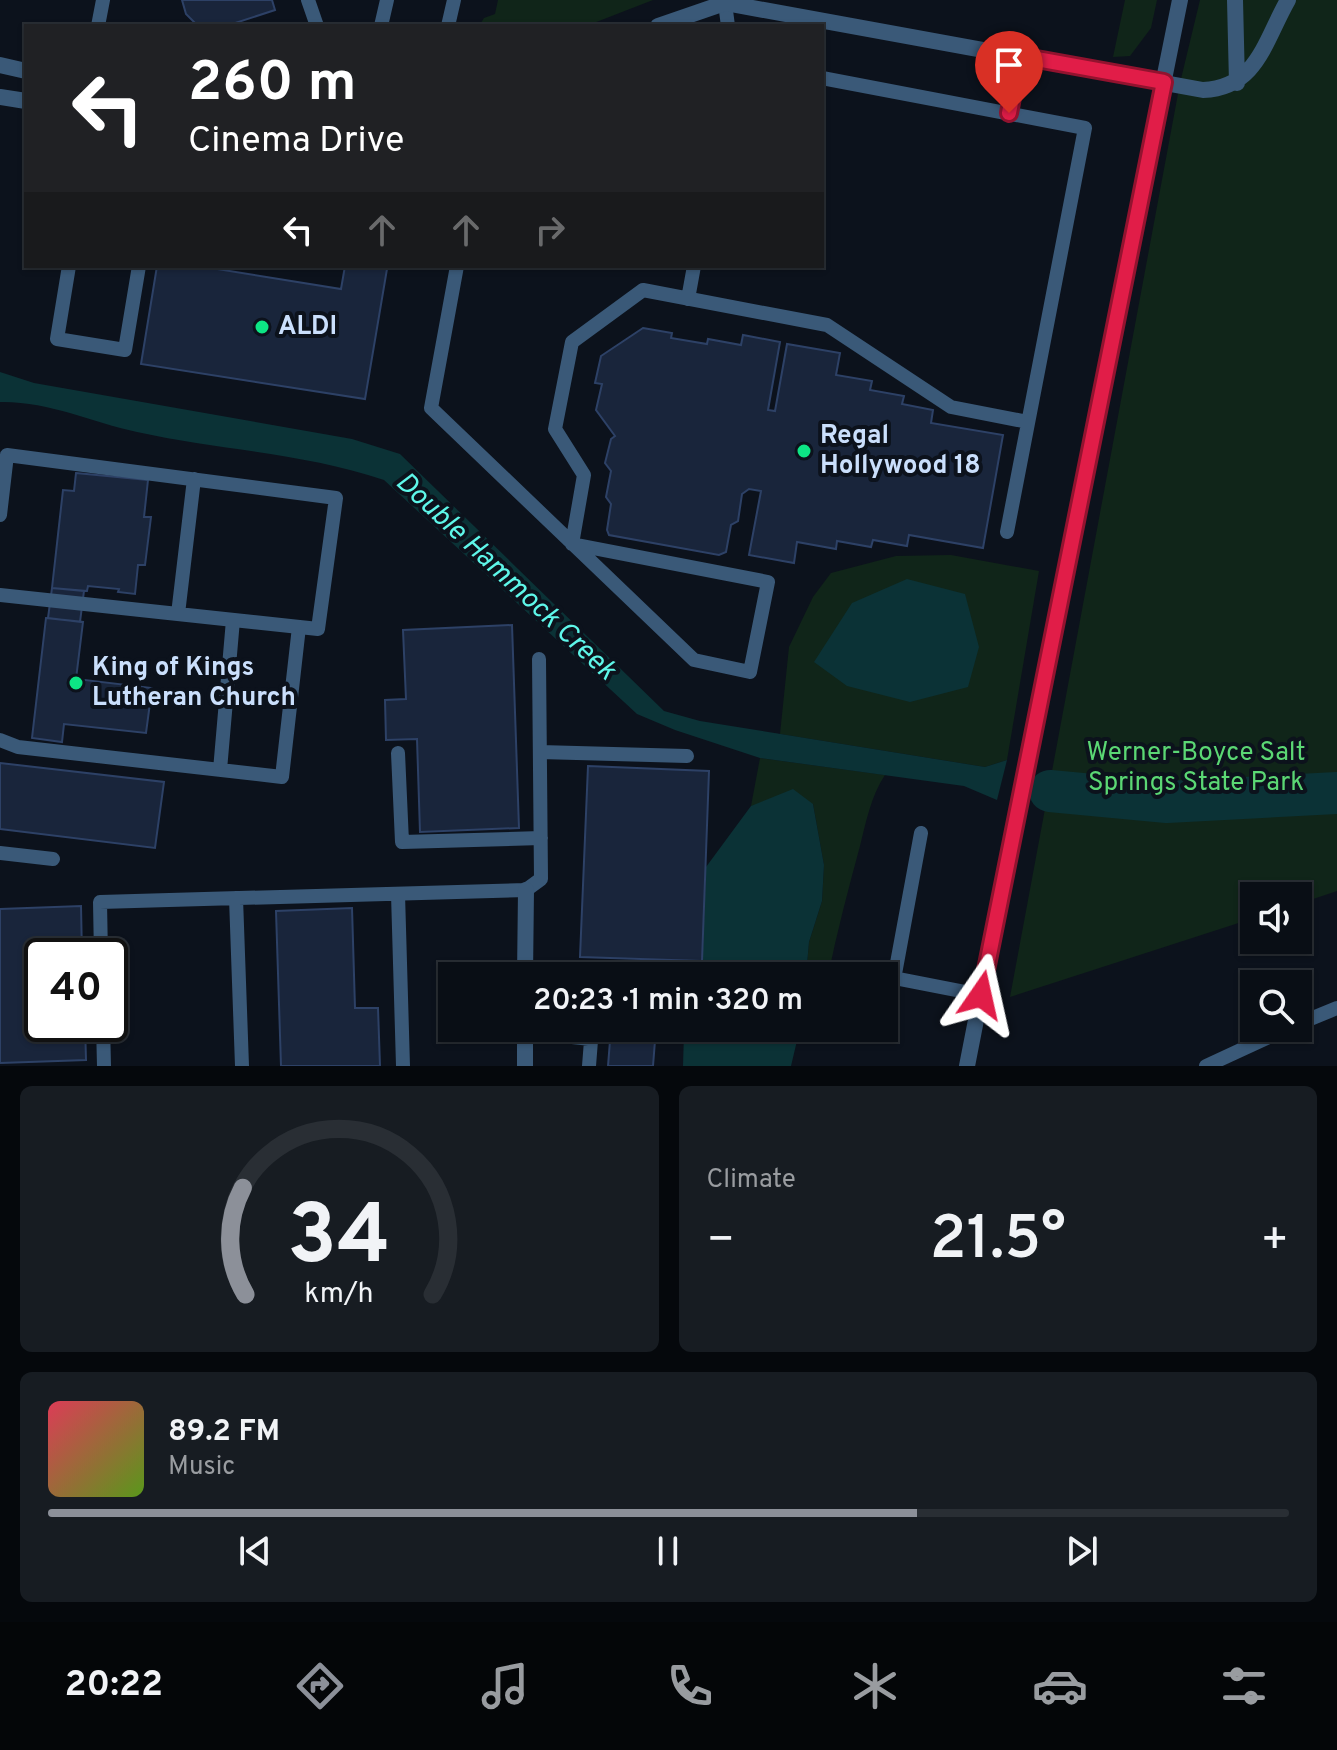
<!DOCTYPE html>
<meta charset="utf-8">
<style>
body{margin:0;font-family:Overpass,sans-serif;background:#171c22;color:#f1f3f6;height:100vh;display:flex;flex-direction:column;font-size:30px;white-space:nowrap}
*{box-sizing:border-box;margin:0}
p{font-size:26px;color:#999ca0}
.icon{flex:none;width:44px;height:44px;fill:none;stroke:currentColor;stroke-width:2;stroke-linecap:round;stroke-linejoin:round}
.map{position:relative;height:1066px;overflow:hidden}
.side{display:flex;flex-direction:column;gap:20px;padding:20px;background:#05080c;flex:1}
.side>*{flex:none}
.hud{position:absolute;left:24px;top:24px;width:800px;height:244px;border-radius:0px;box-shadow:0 2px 6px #0004,0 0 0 2px #292e34;background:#202124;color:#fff;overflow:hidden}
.fabs{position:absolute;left:1240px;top:882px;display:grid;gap:16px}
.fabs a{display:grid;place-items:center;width:72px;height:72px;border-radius:0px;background:#090e15;box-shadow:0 2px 6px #0004,0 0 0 2px #292e34;font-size:40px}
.speed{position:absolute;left:24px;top:938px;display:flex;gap:16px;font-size:40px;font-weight:700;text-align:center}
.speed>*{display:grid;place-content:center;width:104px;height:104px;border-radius:50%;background:#090e15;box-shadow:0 2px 6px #0004,0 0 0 2px #292e34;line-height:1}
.speed .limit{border:4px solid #111;border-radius:12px;background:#fff;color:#111}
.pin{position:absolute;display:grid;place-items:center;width:68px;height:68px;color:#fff;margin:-82px -34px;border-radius:50% 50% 50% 0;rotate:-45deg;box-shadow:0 0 8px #0007}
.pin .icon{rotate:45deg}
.me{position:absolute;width:88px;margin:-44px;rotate:11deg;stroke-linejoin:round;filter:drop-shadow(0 0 6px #0008)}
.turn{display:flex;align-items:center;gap:28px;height:168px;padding:0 32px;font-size:36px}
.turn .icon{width:104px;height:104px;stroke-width:2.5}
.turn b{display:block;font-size:56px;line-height:68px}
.lanes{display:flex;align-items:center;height:76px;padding:0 32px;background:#0003;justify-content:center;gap:40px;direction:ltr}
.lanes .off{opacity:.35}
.big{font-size:60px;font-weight:600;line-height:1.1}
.side .widget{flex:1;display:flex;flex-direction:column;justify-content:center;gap:12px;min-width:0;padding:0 28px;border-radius:12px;background:#171c22}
.side .dial{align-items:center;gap:0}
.dial svg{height:208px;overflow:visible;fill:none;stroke:#292e34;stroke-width:7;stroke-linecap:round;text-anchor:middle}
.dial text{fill:#f1f3f6;stroke:none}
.song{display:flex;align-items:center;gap:24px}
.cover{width:96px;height:96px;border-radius:12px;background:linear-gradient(135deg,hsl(350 70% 55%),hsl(90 70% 35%))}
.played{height:8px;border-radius:4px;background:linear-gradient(90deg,#8c9099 70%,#292e34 70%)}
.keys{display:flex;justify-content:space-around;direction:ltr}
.heat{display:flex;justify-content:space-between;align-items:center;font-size:44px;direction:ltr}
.side .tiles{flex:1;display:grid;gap:20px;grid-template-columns:1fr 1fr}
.widget:last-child{grid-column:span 2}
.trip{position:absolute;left:438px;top:962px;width:460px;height:80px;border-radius:0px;background:#090e15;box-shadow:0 2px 6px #0004,0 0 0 2px #292e34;font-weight:600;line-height:80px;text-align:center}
.dock{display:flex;height:128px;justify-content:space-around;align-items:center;background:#040608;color:#999ca0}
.dock .icon{width:56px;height:56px}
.dock .current{color:#8c9099}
.dock b{font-size:36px;color:#f1f3f6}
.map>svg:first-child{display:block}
.green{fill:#102519}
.water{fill:#0b3236}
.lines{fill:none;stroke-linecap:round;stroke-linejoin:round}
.river{stroke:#0b3236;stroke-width:42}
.building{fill:#19253b;stroke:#2d4166;stroke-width:2}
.service{stroke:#3a5978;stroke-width:14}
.minor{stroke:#3a5978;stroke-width:16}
.tertiary{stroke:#3a5978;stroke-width:16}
.route-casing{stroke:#92132f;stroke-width:20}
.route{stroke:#e11d48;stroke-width:14}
.poi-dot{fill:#0de585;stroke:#0c121c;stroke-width:3}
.labels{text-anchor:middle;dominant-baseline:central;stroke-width:8;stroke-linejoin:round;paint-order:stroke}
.poi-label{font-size:26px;font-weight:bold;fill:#cadffc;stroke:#0c121c;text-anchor:start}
.park-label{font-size:26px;fill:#5bd774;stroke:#0c121c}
.water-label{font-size:28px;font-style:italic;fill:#5ef6e9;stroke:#0c121c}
</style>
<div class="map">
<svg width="1337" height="1066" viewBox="0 0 1337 1066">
<rect width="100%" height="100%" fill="#0c121c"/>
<path class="green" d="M 498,0 L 653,0 L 586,26 L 479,26 L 484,18 L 495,14 Z
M 1125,0 L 1157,0 L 1151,28 L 1130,56 L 1113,57 Z
M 1200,0 L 1337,0 L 1337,891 L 1298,904 L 1298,896 L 1254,896 L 1254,918 L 1010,997 L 1180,83 Z
M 951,555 L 1039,571 L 1007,760 L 985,767 L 780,734 L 789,647 L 813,597 L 831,573 L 896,556 Z
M 760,758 L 885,775 C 871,796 866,822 860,846 C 848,890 837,932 828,976 L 806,976 L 809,942 L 822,901 L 824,865 L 813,804 L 751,806 Z"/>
<path class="water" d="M 0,372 L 34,383 L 352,439 L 400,454 L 664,711 L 700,721 L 985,767 L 1007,760 L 997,800 L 964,786 L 760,758 L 675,730 L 637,714 L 384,480 C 304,453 219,450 137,432 C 91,422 48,401 0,402 Z
M 907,579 L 965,594 L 979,647 L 968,687 L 910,702 L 847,686 L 814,662 L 852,603 Z
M 793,789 L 813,804 L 824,865 L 822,901 L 809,942 L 806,976 L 702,976 L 706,867 L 751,806 Z
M 687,1028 L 800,1028 L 791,1066 L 683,1066 L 684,1032 Z"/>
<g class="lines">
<path class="river" d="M 1050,791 L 1167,802 L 1337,793"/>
</g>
<path class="building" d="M 182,0 L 272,0 L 275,10 L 226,26 L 198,26 L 186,14 Z
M 157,266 L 218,266 L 217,269 L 341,289 L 345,266 L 387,269 L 365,399 L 141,364 Z
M 643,328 L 672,333 L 671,338 L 707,344 L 708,339 L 741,345 L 743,335 L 780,342 L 768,410 L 775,411 L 787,344 L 840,353 L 836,375 L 872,381 L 870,390 L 904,396 L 902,404 L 933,410 L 931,423 L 1003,435 L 983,548 L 909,535 L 907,546 L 873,540 L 871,547 L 837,541 L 836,549 L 797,542 L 794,563 L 749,555 L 761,491 L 749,489 L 742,494 L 738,521 L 731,525 L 726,552 L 719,555 L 609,535 L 607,530 L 611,504 L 606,497 L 611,471 L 605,463 L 611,439 L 615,436 L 596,410 L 602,384 L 595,383 L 601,356 Z
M 76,473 L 148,480 L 144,517 L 151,517 L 145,565 L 138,565 L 135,594 L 118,592 L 119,589 L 88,586 L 87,591 L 52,588 L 63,490 L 74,491 Z
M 52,588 L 84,591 L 80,622 L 48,618 Z
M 46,618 L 83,622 L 76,679 L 152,688 L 146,733 L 64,724 L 62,742 L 32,738 Z
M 512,625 L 519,828 L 420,832 L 417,739 L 386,740 L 385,700 L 406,699 L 403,630 Z
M 0,763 L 164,782 L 155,848 L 0,829 Z
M 588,766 L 709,771 L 702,961 L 580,957 Z
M 81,906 L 82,956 L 42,956 L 42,1024 L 85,1024 L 86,1060 L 0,1063 L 0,909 Z
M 352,908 L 355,1008 L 378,1008 L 380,1066 L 281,1066 L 276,911 Z
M 611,1028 L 656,1028 L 653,1066 L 608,1066 Z"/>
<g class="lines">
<path class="service" d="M 308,0 L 317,26
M 725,3 L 728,26
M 98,26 L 103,0
M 381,26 L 387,0
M 448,26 L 454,0
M 822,78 L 1085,128 L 1007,532
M 1009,113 L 1020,56
M 69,266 L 57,339 L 125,350 L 139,266
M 457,266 L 431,408 L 694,660 L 750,672 L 768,582 L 572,544
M 688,299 L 694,266
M 0,515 L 7,455 L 336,498 L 318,629 L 0,595
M 572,544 L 584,475 L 555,429 L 572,342 L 643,290 L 827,325 L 951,407 L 1028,422
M 178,614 L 194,479
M 0,740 L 18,747 L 282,777 L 299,627
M 540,752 L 687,756
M 398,753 L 402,842 L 541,838
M 220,770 L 233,620
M 0,853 L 53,859
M 398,894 L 403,1066
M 236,898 L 242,1066
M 101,956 L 100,902 L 526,890 L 541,879 L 539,659
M 894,978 L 981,995
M 103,1024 L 104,1066
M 1298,1024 L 1337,1008
M 885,1028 L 921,833
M 525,1032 L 591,1039
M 589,1066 L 592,1028
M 1206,1066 L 1288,1028"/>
<path class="minor" d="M 1235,0 L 1237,83
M 658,26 L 725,3 L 1203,90 C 1257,88 1265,40 1288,0
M 0,65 L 26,71
M 0,97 L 26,101
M 525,976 L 526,890
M 525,1066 L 525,1028"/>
<path class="tertiary" d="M 967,1066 L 1029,749 L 1180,0"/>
</g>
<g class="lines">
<g class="route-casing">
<path id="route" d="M 981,995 L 1164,82 L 1020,56 L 1009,113"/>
</g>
<use href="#route" class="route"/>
</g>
<g class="poi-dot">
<circle cx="262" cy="327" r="8"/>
<circle cx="804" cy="451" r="8"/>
<circle cx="76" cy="683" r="8"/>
</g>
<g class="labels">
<g class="poi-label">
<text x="278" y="327">ALDI</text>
<text x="820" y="436">Regal<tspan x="820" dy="30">Hollywood 18</tspan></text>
<text x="92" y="668">King of Kings<tspan x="92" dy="30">Lutheran Church</tspan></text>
</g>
<g class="park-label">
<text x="1196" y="753">Werner-Boyce Salt<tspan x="1196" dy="30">Springs State Park</tspan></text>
</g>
<g class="water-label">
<text transform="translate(505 577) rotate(43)">Double Hammock Creek</text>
</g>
</g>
</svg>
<div class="fabs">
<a><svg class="icon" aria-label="sound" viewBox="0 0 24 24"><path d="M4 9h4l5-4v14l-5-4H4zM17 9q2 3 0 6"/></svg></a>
<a><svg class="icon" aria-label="search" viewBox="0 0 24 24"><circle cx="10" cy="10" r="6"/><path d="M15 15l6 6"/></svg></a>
</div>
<div class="speed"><div class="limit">40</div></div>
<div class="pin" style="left:1009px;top:113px;background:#d93025"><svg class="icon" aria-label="arrive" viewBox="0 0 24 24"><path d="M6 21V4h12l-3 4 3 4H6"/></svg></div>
<svg class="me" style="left:981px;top:995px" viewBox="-20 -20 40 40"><path d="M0-17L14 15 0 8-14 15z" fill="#e11d48" stroke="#fff" stroke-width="4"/></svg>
<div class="trip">20:23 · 1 min · 320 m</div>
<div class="hud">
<div class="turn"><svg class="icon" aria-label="left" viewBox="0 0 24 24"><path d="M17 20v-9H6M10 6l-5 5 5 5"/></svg><div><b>260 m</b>Cinema Drive</div></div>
<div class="lanes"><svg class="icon" aria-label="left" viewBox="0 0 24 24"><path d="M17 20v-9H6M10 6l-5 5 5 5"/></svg><svg class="icon off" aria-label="ahead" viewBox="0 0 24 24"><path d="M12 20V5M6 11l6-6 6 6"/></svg><svg class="icon off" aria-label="ahead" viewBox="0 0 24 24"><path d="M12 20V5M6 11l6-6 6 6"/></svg><svg class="icon off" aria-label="right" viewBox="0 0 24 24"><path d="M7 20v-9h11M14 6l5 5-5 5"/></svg></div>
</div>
</div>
<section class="side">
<div class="tiles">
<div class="widget dial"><svg viewBox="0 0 100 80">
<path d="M14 69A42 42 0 1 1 86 69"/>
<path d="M14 69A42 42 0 0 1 13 28" stroke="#8c9099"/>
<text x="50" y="56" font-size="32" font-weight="700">34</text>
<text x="50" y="72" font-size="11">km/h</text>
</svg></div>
<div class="widget"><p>Climate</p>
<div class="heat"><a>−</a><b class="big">21.5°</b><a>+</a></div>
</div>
<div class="widget">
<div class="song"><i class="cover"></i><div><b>89.2 FM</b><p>Music</p></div></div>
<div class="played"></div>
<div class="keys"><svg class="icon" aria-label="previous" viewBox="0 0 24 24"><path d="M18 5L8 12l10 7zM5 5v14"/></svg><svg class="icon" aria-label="pause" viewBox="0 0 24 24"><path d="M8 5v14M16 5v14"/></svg><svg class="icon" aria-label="next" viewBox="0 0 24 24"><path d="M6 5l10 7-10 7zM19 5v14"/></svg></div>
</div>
</div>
</section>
<nav class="dock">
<b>20:22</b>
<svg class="icon current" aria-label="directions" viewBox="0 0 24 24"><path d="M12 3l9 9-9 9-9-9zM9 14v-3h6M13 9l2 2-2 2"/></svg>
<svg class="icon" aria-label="music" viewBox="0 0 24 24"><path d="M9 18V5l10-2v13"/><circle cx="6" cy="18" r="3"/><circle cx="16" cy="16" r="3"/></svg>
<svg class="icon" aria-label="phone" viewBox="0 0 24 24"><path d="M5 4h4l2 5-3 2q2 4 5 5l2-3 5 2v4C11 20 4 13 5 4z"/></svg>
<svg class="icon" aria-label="climate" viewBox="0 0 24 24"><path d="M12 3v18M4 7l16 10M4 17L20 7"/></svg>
<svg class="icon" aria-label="car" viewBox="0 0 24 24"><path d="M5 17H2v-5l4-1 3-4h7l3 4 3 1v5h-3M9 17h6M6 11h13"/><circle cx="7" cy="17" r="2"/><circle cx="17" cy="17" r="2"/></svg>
<svg class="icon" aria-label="filters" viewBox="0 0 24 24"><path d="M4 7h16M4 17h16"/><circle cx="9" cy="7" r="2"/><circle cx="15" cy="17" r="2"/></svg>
</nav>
